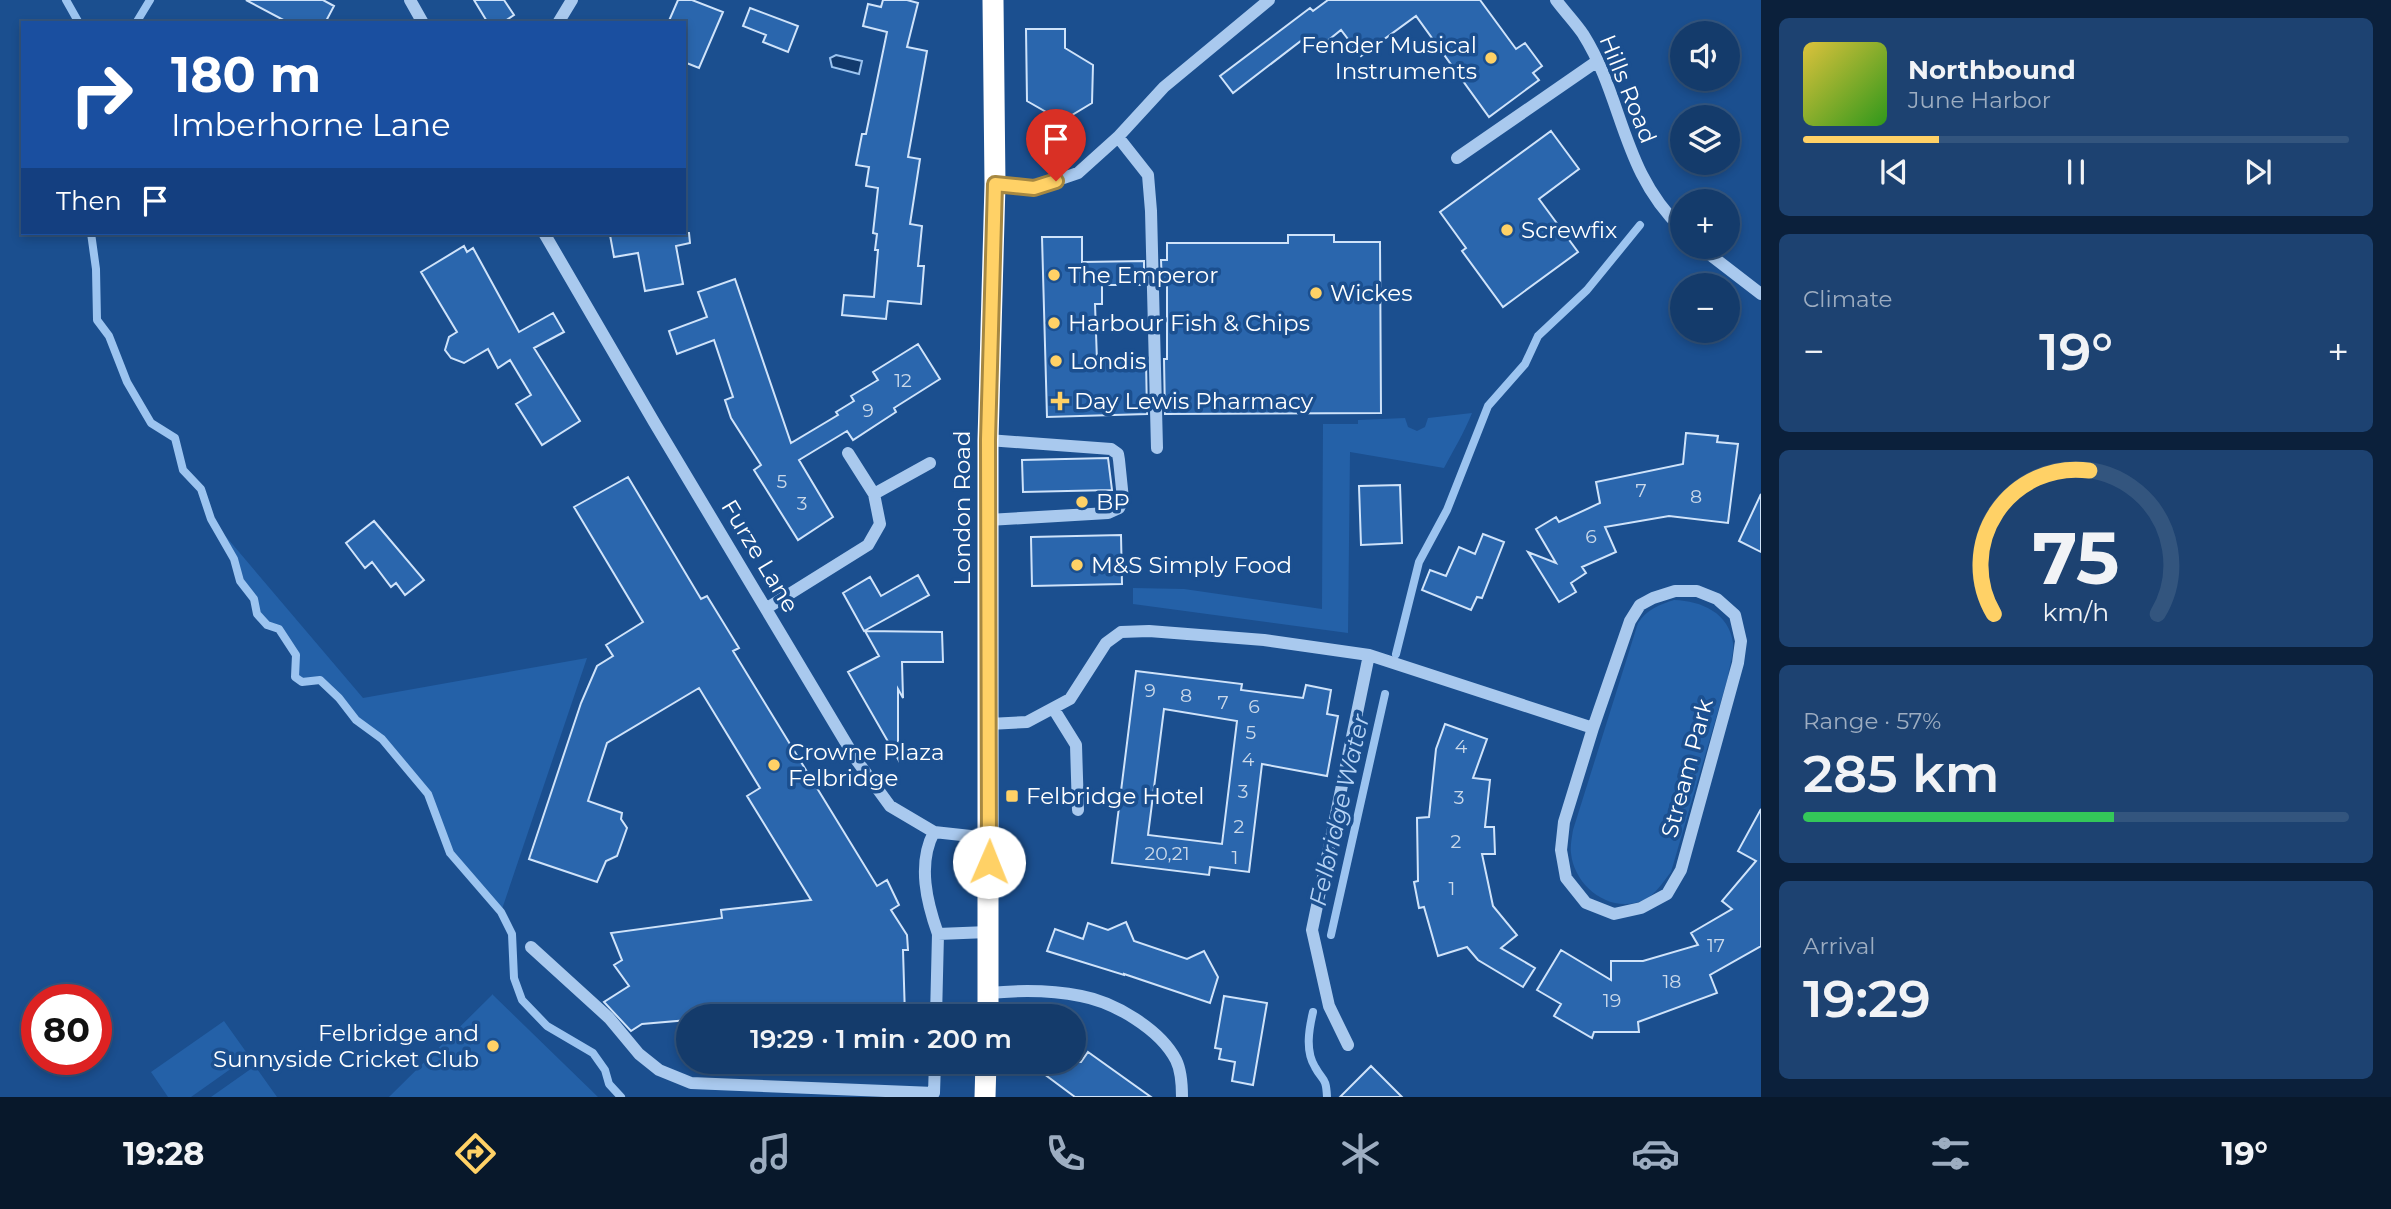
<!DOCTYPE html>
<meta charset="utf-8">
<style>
body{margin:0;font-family:Montserrat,sans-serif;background:#1d4271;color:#f1f3f6;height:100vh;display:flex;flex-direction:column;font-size:26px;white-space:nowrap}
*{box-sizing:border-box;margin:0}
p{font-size:23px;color:#9dadc1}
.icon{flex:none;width:38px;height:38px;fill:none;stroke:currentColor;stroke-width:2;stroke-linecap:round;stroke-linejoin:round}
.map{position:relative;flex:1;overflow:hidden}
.side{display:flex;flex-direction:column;gap:18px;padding:18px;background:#0b203b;width:630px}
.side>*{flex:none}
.guide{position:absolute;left:21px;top:21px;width:665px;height:214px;border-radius:0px;box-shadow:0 4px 10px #0003,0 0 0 2px #33557e;background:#1a4fa0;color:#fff;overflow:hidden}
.fabs{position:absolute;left:1670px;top:21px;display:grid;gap:14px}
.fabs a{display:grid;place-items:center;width:70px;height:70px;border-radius:50%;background:#143b6b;box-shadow:0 4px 10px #0003,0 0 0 2px #33557e;font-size:35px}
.speed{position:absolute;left:21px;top:984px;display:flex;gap:14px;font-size:35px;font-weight:700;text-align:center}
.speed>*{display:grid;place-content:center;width:91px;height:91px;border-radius:50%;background:#143b6b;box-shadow:0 4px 10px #0003,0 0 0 2px #33557e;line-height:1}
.speed .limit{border:10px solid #d22;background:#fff;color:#111}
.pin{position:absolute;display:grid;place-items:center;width:60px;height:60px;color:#fff;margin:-72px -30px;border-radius:50% 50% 50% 0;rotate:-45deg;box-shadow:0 0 7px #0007}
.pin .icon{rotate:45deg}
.me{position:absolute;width:77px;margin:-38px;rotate:1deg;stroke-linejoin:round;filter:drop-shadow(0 0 5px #0008)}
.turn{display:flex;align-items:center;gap:24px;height:147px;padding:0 35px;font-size:32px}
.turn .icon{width:91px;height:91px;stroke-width:2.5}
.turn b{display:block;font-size:49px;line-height:60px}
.then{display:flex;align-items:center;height:66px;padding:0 35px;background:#0003;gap:14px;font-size:26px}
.big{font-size:52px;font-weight:600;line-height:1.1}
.side .widget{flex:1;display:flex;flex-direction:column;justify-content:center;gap:10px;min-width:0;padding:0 24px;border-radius:10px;background:#1d4271}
.side .dial{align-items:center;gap:0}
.dial svg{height:182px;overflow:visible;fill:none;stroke:#33557e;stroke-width:7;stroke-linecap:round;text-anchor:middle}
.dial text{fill:#f1f3f6;stroke:none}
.song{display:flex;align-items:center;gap:21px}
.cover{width:84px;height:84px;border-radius:10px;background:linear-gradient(135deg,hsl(50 70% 55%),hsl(110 70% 35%))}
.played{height:7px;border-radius:4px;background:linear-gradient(90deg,#ffd166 25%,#33557e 25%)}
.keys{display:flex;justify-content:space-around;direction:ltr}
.heat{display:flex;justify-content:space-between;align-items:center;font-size:38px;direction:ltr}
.charge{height:10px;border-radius:5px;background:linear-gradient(90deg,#34c759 57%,#33557e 0)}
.trip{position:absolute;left:676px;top:1004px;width:410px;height:70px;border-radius:35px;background:#143b6b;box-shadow:0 4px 10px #0003,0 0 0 2px #33557e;font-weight:600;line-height:70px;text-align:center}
.tab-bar{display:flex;height:112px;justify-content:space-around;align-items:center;background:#08182b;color:#9dadc1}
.tab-bar .icon{width:49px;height:49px}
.tab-bar .on{color:#ffd166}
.tab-bar b{font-size:32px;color:#f1f3f6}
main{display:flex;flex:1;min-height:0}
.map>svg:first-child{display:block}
.green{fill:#2461a8}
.water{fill:#123a6d;stroke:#9cc4f0;stroke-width:2}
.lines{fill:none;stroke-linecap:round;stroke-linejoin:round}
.stream{stroke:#9cc4f0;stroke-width:8}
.building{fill:#2a66ad;stroke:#cfe3fa;stroke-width:2;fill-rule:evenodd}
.minor{stroke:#a9c9ee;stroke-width:12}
.highway{stroke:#fff;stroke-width:21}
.route-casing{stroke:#a68842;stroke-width:18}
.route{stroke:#ffd166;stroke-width:12}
.poi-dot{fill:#ffd166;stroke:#1b4f8f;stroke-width:2.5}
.labels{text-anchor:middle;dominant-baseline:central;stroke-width:7;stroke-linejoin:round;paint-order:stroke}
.number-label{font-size:19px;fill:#cad9ea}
.poi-label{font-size:23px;fill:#fff;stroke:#1b4f8f;text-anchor:start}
.street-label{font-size:23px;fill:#fff;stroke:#1b4f8f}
.water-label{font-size:24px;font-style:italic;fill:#b5d3f5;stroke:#1b4f8f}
</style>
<main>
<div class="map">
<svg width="1761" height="1097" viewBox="0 0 1761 1097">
<rect width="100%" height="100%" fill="#1b4f8f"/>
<path class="green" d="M 1472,413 C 1464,433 1454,449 1444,468 L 1350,452 L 1348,633 L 1133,604 L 1133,588 L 1184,589 L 1322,609 L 1323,424 L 1358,424 L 1358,420 L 1405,418 L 1408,427 L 1417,431 L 1425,427 L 1428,418 Z
M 211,519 L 363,698 L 587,658 L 501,912 L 450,853 L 428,794 L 382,739 L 356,720 L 339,698 L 320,680 L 302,682 L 295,677 C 294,670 297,661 296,654 C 290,634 269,628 257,614 Z
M 1674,600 C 1702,601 1729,613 1733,643 C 1734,654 1729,667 1728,677 L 1671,872 C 1663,882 1656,894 1644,900 C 1610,915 1574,886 1571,853 C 1570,846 1572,837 1573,830 L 1638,623 C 1647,609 1659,605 1674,600 Z
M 493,994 L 493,995 L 598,1097 L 389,1097 Z
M 224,1021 L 249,1056 L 191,1097 L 168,1097 L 151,1072 Z
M 255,1066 L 277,1097 L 211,1097 Z"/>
<path class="water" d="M 836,55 L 862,61 L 859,74 L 832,67 L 830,58 Z"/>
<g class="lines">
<path class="stream" d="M 66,0 L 79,23
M 136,23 L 150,0
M 91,233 L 96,269 L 97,320 L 109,336 L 127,382 L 151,423 L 175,438 L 183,470 L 201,489 L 211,519 L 234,559 L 240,581 L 254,599 L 257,614 L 267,625 L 279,629 L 296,655 L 295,677 L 302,682 L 320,680 L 339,698 L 356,720 L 382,739 L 428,794 L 450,853 L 501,912 L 512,934 L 514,978 L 522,1000 L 547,1026 L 593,1053 L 605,1070 L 609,1084 L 621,1097
M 1396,654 L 1419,562 L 1447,510 L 1488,406 L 1525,364 L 1538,336 L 1587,290 L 1640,225
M 1331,935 L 1385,694
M 1313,1012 C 1309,1029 1305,1051 1315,1067 C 1323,1082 1326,1076 1327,1097"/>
</g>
<path class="building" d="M 246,0 L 323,0 L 334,6 L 325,23 L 289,23 Z
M 474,0 L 504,0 L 514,15 L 502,23 L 488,23 Z
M 678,0 L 692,0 L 723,12 L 699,68 L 684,62 L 684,23 L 668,23 Z
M 883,0 L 907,0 L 918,3 L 907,47 L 927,51 L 908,157 L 920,159 L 910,224 L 922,226 L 918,266 L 924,266 L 921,304 L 888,301 L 886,319 L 842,315 L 844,295 L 874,297 L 878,250 L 875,250 L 877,234 L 873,233 L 878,188 L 866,186 L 869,167 L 856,165 L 862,134 L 866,134 L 887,32 L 863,26 L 868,4 L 881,7 Z
M 1328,0 L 1480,0 L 1516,49 L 1525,43 L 1542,66 L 1533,73 L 1539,80 L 1489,117 L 1416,16 L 1361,56 L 1341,30 L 1316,50 L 1306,37 L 1233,93 L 1220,76 L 1310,8 L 1313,11 Z
M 750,8 L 798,26 L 788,52 L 763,42 L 766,35 L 743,26 Z
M 1026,29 L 1065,29 L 1065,48 L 1093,65 L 1092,103 L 1062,121 L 1027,101 Z
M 1551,131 L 1579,169 L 1539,199 L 1578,252 L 1503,307 L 1462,251 L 1466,248 L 1440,212 Z
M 622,233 L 689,233 L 690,243 L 676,246 L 683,284 L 645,291 L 638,253 L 614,257 L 610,235 Z
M 1288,235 L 1334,235 L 1334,242 L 1380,242 L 1381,413 L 1165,414 L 1164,359 L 1167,359 L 1167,284 L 1162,284 L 1161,260 L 1167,260 L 1167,243 L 1288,243 Z
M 1042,237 L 1082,237 L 1082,262 L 1144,261 L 1144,285 L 1102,285 L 1102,304 L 1095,304 L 1097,361 L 1146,360 L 1147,414 L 1047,417 Z
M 464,246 L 467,252 L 473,248 L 519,332 L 553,313 L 564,332 L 534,348 L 580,421 L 542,445 L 516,404 L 531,395 L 510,360 L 498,368 L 488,349 L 464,363 L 451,358 L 445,350 L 449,337 L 457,332 L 421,272 Z
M 735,279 L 791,443 L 838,415 L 836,412 L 854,401 L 851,396 L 878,380 L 873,372 L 918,344 L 940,379 L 894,408 L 896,412 L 853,440 L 847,431 L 799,460 L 833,517 L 798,540 L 754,470 L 761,465 L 731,418 L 725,400 L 733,397 L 714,340 L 677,354 L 669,331 L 707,317 L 698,292 Z
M 1686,433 L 1718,436 L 1717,442 L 1738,444 L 1728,523 L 1669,516 L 1605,527 L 1616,552 L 1582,567 L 1586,573 L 1571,583 L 1576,592 L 1559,602 L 1528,552 L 1556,563 L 1536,529 L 1556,517 L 1559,522 L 1600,503 L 1596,482 L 1683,464 Z
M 1108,458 L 1112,490 L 1023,492 L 1022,460 Z
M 628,477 L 701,599 L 707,596 L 739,648 L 733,651 L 877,886 L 887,880 L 899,905 L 891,910 L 907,935 L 908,950 L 903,950 L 905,1017 L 688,1017 L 688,1020 L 642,1024 L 631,1031 L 604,1002 L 629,986 L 614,965 L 622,960 L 611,933 L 722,918 L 721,910 L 811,900 L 747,796 L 760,788 L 699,688 L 607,743 L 588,801 L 622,813 L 621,819 L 627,828 L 617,856 L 606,861 L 597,882 L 529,859 L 581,703 L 597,666 L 613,656 L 606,645 L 643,622 L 574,507 Z
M 1400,485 L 1402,543 L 1361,545 L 1359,486 Z
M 1761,494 L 1761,552 L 1739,541 Z
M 374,521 L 424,580 L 405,595 L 396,583 L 391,587 L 372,562 L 365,568 L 346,543 Z
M 1483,534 L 1504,542 L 1482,598 L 1477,597 L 1471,610 L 1422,590 L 1430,570 L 1446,576 L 1459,547 L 1475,554 Z
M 1121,535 L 1122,584 L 1032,586 L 1031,537 Z
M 918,575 L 929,595 L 864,631 L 843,593 L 870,577 L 881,596 Z
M 865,631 L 942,632 L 943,662 L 902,662 L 903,698 L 898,689 L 898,759 L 848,672 L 879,656 Z
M 1136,671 L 1242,684 L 1241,690 L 1303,698 L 1306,685 L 1331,690 L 1327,714 L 1338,716 L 1327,776 L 1262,764 L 1249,872 L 1210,867 L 1209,875 L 1112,863 ZM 1164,709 L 1237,721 L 1222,844 L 1148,835 Z
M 1445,724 L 1487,739 L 1473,778 L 1490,780 L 1485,827 L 1494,827 L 1495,854 L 1482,854 L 1493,906 L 1517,935 L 1501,948 L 1535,968 L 1523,987 L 1478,960 L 1467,947 L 1438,956 L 1424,907 L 1419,908 L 1414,882 L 1418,881 L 1417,818 L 1429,817 L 1436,749 Z
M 1761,809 L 1761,946 L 1710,975 L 1717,993 L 1638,1022 L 1639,1032 L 1594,1032 L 1592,1038 L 1554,1016 L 1561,1004 L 1537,990 L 1561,950 L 1611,980 L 1611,961 L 1643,961 L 1698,945 L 1691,933 L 1732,909 L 1722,901 L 1756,861 L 1738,851 Z
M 1126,922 L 1134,941 L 1187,959 L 1204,951 L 1218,977 L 1210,1003 L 1124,974 L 1124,975 L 1047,951 L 1055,929 L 1083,939 L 1088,923 L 1108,930 Z
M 1224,996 L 1267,1003 L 1253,1085 L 1232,1081 L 1235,1062 L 1219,1059 L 1221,1049 L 1215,1048 Z
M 1088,1052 L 1151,1097 L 1075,1097 L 1028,1062 L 1081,1062 Z
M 1371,1066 L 1402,1097 L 1340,1097 Z"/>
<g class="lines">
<path class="minor" d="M 410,0 L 423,23
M 1556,0 C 1564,11 1575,22 1583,34 C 1624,99 1621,171 1682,229
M 558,23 L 572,0
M 1118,137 L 1148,175 L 1151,211 L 1157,448
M 1457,158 L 1596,62
M 995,184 L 1034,188 L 1078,173 L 1118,137 L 1164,87 L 1269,0
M 544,233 L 654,422 L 855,758 L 890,806 L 934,832 L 989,838
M 1700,247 L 1761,294
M 874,494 L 930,463
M 988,520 L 1108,513 L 1119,508 L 1123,499 L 1119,460 L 1118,454 L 1111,449 L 988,440
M 767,608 L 868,545 L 880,524 L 874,494 L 848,453
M 1053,708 L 1076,745 L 1078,810
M 989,724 L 1027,722 L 1070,699 L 1106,643 L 1121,632 L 1149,631 L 1264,640 L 1369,655 L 1593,728 L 1630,621 L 1640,605 L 1653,598 L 1675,591 L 1697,591 L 1717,599 L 1735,615 L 1741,641 L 1738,663 L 1681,870 L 1667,894 L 1641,908 L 1614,914 L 1586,903 L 1566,878 L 1561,850 L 1564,822 L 1593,728
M 934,832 C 917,864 927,903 938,934
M 531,947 L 609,1018 L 639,1054 L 659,1070 L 691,1083 L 934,1093 L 935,1062
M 989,993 C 1019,990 1051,990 1081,996 C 1114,1002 1160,1029 1176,1060 C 1181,1070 1182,1086 1182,1097
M 936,1017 L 938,934 L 988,932
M 1348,1045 L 1329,1006 L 1312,930 L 1369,655"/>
<path class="highway" d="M 988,1017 L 988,440 L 995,184 L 993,0
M 985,1097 L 986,1062"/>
</g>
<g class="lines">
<g class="route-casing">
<path id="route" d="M 989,862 L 988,440 L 995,184 L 1034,188 L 1056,181"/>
</g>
<use href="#route" class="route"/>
</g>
<g class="poi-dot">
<circle cx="1491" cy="58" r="7"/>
<circle cx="1507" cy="230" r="7"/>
<circle cx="1054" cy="275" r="7"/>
<circle cx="1316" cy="293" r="7"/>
<circle cx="1054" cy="323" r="7"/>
<circle cx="1056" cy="361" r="7"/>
<path d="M1056.5 390.5h7v7h7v7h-7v7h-7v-7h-7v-7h7z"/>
<circle cx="1082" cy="502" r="7"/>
<circle cx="1077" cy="565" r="7"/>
<circle cx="774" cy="765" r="7"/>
<rect x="1005" y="789" width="14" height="14" rx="3.5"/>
<circle cx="493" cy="1046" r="7"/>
</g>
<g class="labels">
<g class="number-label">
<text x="903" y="380">12</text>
<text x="868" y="410">9</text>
<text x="782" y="481">5</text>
<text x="1641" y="490">7</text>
<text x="1696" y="496">8</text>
<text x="802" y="503">3</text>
<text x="1591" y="536">6</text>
<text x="1150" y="690">9</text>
<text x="1186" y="695">8</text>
<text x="1223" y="702">7</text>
<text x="1254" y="706">6</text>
<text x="1251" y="732">5</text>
<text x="1461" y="746">4</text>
<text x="1248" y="759">4</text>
<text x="1243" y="791">3</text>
<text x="1459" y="797">3</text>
<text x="1239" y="826">2</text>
<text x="1456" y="841">2</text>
<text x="1167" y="853">20,21</text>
<text x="1235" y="857">1</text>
<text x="1452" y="888">1</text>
<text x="1716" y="945">17</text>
<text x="1672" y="981">18</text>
<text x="1612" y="1000">19</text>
</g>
<g class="poi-label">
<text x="1477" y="45" text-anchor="end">Fender Musical<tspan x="1477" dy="26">Instruments</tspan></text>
<text x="1521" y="230">Screwfix</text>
<text x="1068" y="275">The Emperor</text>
<text x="1330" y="293">Wickes</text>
<text x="1068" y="323">Harbour Fish &amp; Chips</text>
<text x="1070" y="361">Londis</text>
<text x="1074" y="401">Day Lewis Pharmacy</text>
<text x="1096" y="502">BP</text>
<text x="1091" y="565">M&amp;S Simply Food</text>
<text x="788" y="752">Crowne Plaza<tspan x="788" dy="26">Felbridge</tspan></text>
<text x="1026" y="796">Felbridge Hotel</text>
<text x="479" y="1033" text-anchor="end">Felbridge and<tspan x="479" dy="26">Sunnyside Cricket Club</tspan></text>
</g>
<g class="street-label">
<text transform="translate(1628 89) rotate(68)">Hills Road</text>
<text transform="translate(962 508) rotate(-90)">London Road</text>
<text transform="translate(760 556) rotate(59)">Furze Lane</text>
<text transform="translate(1687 768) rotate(-75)">Stream Park</text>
</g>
<g class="water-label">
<text transform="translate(1339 810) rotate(-77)">Felbridge Water</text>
</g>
</g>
</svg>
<div class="fabs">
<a><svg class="icon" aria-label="sound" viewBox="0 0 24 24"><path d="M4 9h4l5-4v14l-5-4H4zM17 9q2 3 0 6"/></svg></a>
<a><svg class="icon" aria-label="layers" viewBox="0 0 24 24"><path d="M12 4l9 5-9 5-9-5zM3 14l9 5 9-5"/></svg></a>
<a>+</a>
<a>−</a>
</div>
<div class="speed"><div class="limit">80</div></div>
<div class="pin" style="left:1056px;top:181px;background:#d93025"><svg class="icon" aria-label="arrive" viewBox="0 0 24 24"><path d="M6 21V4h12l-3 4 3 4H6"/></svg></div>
<svg class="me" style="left:989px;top:862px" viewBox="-20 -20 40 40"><circle r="19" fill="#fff"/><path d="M0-13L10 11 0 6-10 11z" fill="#ffd166"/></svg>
<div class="trip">19:29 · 1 min · 200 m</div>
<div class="guide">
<div class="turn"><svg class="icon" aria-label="right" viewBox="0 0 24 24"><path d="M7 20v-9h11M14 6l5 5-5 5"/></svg><div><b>180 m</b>Imberhorne Lane</div></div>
<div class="then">Then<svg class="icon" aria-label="arrive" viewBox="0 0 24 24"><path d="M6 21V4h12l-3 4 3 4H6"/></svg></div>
</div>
</div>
<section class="side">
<div class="widget">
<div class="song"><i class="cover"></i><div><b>Northbound</b><p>June Harbor</p></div></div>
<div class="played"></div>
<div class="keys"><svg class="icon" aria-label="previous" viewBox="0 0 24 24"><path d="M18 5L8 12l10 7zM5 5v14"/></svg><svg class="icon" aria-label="pause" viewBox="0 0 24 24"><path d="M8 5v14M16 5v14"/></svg><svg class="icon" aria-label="next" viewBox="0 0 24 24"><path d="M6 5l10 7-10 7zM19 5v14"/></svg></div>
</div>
<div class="widget"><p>Climate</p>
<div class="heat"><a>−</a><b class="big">19°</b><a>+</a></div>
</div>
<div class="widget dial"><svg viewBox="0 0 100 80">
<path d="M14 69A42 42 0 1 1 86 69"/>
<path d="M14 69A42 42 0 0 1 56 6" stroke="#ffd166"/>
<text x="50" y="56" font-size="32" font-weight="700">75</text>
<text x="50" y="72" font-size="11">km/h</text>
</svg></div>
<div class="widget"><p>Range · 57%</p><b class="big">285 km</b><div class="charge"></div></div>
<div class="widget"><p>Arrival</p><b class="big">19:29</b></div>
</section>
</main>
<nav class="tab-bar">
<b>19:28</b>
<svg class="icon on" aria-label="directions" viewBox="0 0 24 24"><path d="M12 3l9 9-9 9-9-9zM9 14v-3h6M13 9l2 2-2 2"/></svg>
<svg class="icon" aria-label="music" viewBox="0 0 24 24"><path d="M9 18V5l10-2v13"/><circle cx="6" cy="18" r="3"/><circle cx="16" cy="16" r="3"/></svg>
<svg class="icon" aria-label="phone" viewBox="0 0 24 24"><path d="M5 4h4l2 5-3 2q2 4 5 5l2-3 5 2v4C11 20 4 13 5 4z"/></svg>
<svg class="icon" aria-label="climate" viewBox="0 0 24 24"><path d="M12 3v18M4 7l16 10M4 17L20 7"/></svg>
<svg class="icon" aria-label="car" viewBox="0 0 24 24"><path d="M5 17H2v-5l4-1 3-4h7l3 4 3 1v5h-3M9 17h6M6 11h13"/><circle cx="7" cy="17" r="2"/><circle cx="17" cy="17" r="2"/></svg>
<svg class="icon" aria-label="filters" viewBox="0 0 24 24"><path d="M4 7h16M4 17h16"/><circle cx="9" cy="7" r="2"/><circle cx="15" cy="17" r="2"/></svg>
<b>19°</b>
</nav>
